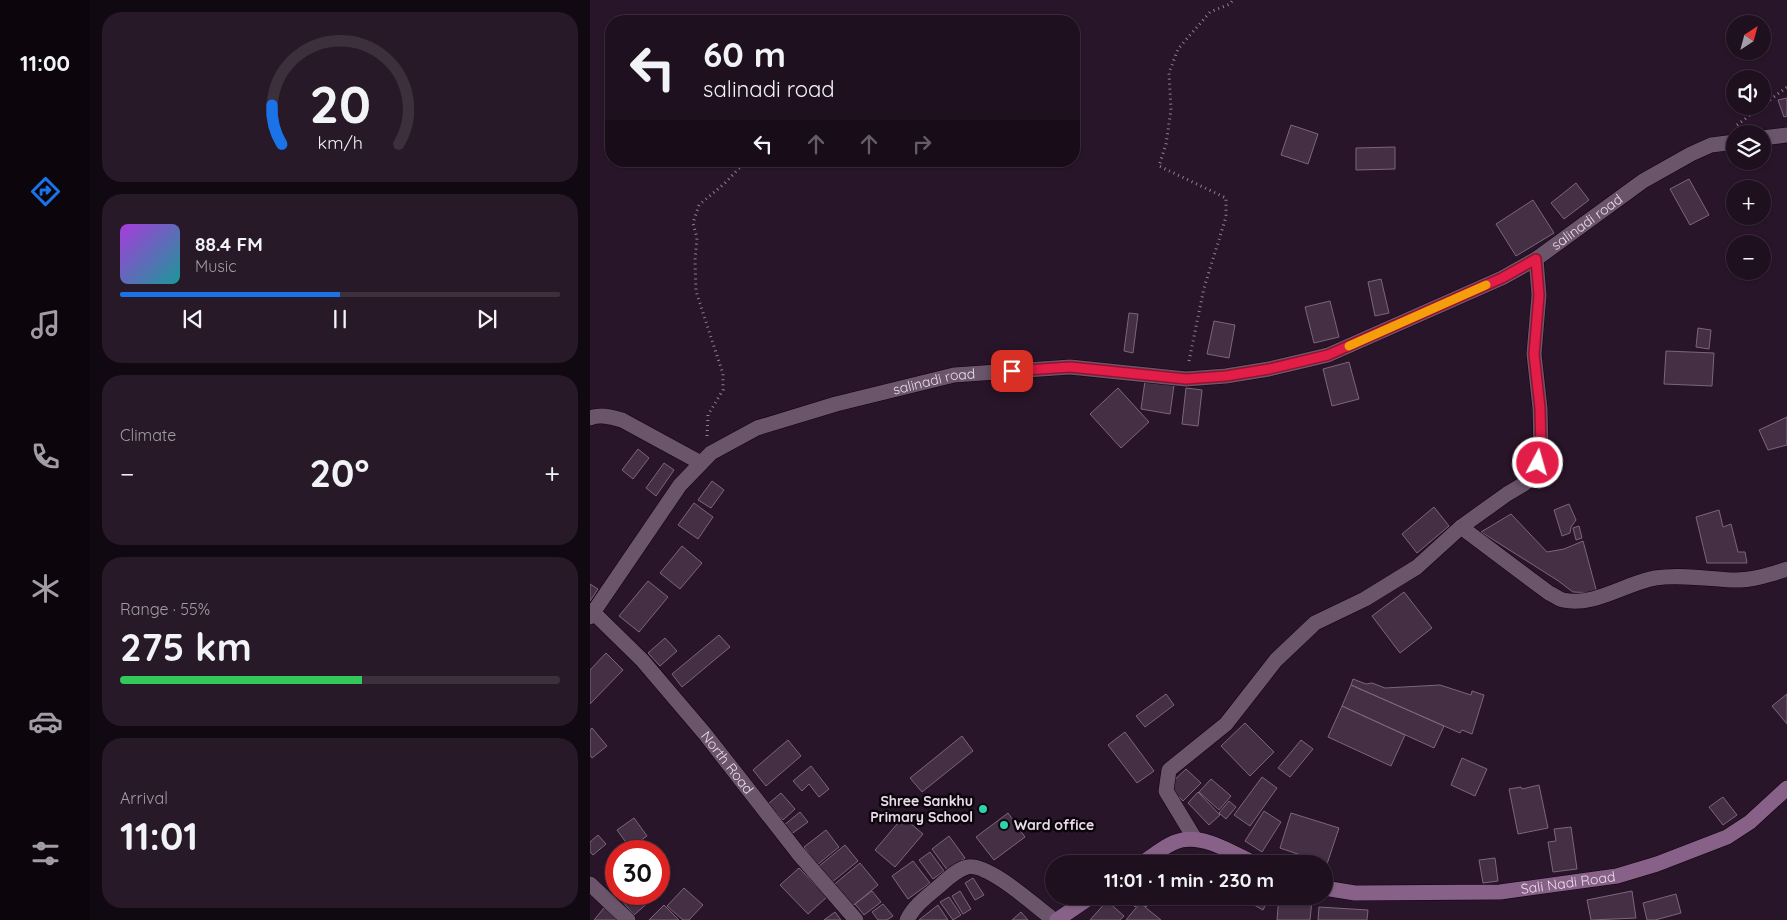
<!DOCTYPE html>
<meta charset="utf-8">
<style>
body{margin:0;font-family:Quicksand,sans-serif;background:#271928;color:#f1f3f6;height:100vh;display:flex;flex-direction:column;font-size:19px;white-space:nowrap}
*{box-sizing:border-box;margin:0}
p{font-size:16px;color:#a19da4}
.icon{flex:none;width:28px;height:28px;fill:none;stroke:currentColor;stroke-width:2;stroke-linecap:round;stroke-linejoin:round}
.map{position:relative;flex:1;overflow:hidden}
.panel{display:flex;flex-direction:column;gap:12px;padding:12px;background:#110911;width:500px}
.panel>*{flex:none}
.guide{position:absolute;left:15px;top:15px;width:475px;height:152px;border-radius:20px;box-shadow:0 1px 4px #0004,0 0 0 1px #3c303d;background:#1f101f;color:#f1f3f6;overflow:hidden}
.needle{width:32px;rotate:36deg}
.controls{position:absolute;left:1136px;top:15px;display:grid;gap:10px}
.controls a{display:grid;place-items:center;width:45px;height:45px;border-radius:50%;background:#1f101f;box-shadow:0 1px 4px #0004,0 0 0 1px #3c303d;font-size:25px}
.speed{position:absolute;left:15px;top:840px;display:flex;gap:10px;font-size:25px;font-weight:700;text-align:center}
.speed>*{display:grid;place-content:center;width:65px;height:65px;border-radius:50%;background:#1f101f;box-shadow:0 1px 4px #0004,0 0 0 1px #3c303d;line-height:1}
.speed .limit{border:8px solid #d22;background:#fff;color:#111}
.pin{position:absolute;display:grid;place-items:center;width:42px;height:42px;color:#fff;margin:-21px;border-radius:10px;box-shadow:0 2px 8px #0006}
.me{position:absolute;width:55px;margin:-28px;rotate:6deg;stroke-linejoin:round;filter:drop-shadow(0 0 4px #0008)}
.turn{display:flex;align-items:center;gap:18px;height:105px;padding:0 15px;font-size:22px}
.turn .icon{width:65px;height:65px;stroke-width:2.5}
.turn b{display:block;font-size:35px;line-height:42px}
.lanes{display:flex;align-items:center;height:48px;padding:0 15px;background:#0003;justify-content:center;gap:25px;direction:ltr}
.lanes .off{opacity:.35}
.big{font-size:38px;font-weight:700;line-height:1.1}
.panel .tile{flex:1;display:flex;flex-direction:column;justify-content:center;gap:8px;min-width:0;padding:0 18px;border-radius:20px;background:#271928}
.panel .dial{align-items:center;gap:0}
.dial svg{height:130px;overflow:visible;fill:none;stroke:#3c303d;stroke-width:7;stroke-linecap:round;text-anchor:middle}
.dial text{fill:#f1f3f6;stroke:none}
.song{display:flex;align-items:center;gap:15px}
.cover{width:60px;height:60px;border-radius:8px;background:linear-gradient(135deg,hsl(280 70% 55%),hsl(180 70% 35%))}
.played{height:5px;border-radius:2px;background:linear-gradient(90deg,#1a73e8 50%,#3c303d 50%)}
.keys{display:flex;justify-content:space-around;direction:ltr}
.heat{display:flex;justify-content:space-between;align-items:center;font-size:28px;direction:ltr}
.charge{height:8px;border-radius:4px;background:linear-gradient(90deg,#34c759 55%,#3c303d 0)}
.trip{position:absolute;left:455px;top:855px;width:288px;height:50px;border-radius:25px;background:#1f101f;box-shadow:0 1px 4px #0004,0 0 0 1px #3c303d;font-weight:700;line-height:50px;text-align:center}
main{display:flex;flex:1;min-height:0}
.tab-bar{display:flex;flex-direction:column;width:90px;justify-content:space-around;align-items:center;background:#0c060c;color:#a19da4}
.tab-bar .icon{width:35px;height:35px}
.tab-bar .active{color:#1a73e8}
.tab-bar b{font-size:22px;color:#f1f3f6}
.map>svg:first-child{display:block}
.building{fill:#442f44;stroke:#7d657c}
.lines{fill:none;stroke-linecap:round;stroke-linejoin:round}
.minor-casing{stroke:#110211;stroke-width:16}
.tertiary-casing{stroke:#110211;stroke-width:16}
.secondary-casing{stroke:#110211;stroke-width:16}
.path{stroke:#908090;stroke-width:3;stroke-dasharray:1 4;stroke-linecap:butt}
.minor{stroke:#6b556b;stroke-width:15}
.tertiary{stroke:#6b556b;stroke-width:15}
.secondary{stroke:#876187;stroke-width:15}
.route-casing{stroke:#92132f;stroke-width:12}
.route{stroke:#e11d48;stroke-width:9}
.slow{stroke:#f59e0b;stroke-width:9}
.poi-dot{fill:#2ad5ac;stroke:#0c050c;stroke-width:2}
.labels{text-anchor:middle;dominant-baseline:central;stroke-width:5;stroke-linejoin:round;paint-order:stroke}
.street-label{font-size:14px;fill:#e9dce9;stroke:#0c050c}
.poi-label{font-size:14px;font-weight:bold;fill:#e9dce9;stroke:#0c050c;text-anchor:end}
</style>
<main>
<nav class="tab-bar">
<b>11:00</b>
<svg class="icon active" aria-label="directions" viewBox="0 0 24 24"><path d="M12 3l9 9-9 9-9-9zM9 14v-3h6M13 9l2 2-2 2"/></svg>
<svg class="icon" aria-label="music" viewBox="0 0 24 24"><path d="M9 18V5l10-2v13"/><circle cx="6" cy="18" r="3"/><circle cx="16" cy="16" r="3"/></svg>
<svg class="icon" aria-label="phone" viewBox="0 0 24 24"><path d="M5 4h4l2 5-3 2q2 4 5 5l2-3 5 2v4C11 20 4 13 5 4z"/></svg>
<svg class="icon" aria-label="climate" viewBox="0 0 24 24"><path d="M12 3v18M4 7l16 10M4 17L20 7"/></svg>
<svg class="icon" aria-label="car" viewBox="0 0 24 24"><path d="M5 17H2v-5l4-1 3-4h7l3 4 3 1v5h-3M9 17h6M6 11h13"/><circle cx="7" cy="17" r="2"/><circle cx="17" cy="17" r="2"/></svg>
<svg class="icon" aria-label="filters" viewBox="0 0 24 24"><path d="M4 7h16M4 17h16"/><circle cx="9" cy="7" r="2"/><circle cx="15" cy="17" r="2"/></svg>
</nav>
<section class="panel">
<div class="tile dial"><svg viewBox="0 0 100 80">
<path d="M14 69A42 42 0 1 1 86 69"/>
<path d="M14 69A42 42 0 0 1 8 45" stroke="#1a73e8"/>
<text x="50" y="56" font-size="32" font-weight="700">20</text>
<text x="50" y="72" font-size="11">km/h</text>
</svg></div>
<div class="tile">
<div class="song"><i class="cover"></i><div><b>88.4 FM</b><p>Music</p></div></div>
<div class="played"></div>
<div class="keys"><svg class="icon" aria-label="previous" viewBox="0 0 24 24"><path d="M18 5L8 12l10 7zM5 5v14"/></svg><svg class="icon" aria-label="pause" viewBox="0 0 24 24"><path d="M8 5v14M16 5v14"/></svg><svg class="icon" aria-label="next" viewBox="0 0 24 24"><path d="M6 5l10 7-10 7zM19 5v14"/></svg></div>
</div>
<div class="tile"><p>Climate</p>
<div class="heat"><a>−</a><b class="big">20°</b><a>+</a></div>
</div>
<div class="tile"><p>Range · 55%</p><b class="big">275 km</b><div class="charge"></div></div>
<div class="tile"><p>Arrival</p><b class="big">11:01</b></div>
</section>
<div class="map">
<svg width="1197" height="920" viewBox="0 0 1197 920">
<rect width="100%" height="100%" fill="#291529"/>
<path class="building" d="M 1197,98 L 1197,116 L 1194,117 L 1188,100 Z
M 701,125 L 728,134 L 718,164 L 691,155 Z
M 805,147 L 805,169 L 766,170 L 766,148 Z
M 1099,179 L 1119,215 L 1100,225 L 1080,189 Z
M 986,183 L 999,200 L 974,219 L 961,203 Z
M 943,200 L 964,233 L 926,256 L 906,224 Z
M 791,279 L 799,313 L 785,316 L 778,282 Z
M 740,301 L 749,337 L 724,343 L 715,307 Z
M 539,313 L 548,314 L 543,353 L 534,351 Z
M 624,321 L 645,325 L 639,358 L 617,354 Z
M 1108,328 L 1121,330 L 1119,349 L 1106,347 Z
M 1076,351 L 1124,353 L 1122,386 L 1074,384 Z
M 759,362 L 769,399 L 742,406 L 733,369 Z
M 555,381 L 584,385 L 580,414 L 551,409 Z
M 528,388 L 559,422 L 531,448 L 500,414 Z
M 596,388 L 612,390 L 608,426 L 592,424 Z
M 1197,417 L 1197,445 L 1178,450 L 1169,430 Z
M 48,449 L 59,458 L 43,479 L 32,470 Z
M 74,463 L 84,470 L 66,496 L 56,488 Z
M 122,481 L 134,490 L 121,508 L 108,500 Z
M 104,503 L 123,517 L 108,539 L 88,525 Z
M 979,504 L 986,520 L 981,527 L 980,533 L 972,536 L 964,510 Z
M 844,507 L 859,526 L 827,553 L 812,534 Z
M 1129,510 L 1133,527 L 1141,524 L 1148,552 L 1155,552 L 1157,563 L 1117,563 L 1106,517 Z
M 921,514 L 957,552 L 974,549 L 993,541 L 1007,593 L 983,592 L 967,580 L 891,532 Z
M 989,526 L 992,538 L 986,540 L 983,528 Z
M 92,546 L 112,563 L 90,589 L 70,573 Z
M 58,581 L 78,597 L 49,632 L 29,616 Z
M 0,584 L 8,589 L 0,601 Z
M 814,592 L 842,628 L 810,653 L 782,616 Z
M 129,635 L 140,647 L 92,687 L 82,674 Z
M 75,638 L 87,651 L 70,666 L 58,653 Z
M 16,653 L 33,670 L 0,704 L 0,670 Z
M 763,679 L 776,684 L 782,683 L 795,688 L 850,685 L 881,695 L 882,691 L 894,695 L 882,734 L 872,730 L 870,733 L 761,685 Z
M 761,685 L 854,726 L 844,748 L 752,706 Z
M 576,694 L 584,705 L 555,727 L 546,716 Z
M 1197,694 L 1197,724 L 1182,706 Z
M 752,706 L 815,735 L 801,766 L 738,737 Z
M 655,723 L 684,752 L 660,776 L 631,746 Z
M 2,728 L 17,746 L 2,758 L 0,755 L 0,730 Z
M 535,732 L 564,771 L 547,783 L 518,745 Z
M 372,736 L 383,751 L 332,792 L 320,778 Z
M 198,740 L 211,756 L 176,786 L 163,770 Z
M 711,740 L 723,749 L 700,777 L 688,768 Z
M 872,758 L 897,769 L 885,796 L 861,785 Z
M 221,766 L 239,789 L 229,797 L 219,784 L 212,791 L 203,781 Z
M 596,769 L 611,783 L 593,801 L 578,786 Z
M 672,777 L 687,788 L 660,826 L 644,815 Z
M 621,779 L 641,796 L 629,810 L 609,792 Z
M 949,785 L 958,828 L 928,834 L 919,789 L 931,787 L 932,789 Z
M 608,792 L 630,815 L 619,825 L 598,803 Z
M 191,793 L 205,809 L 193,820 L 178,804 Z
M 1133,797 L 1147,815 L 1133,825 L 1119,807 Z
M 639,801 L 646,807 L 636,819 L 629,813 Z
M 674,811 L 691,822 L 672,852 L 655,841 Z
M 210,812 L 218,822 L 200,835 L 193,826 Z
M 418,813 L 435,837 L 404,860 L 386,837 Z
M 701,813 L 749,828 L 737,864 L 690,848 Z
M 313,817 L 333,834 L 305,867 L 285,850 Z
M 44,818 L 57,836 L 40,848 L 27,830 Z
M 981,827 L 987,869 L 963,872 L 958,842 L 966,841 L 964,829 Z
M 236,830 L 249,847 L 227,865 L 214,847 Z
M 8,835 L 16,844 L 3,855 L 0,852 L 0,842 Z
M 359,836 L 375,858 L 358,871 L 342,849 Z
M 255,845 L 268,861 L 241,883 L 228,867 Z
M 340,852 L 354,871 L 343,879 L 329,860 Z
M 905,858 L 908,881 L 893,883 L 889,860 Z
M 323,861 L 340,883 L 318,899 L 302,876 Z
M 270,863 L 288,885 L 259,909 L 241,887 Z
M 209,868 L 237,897 L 218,914 L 190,885 Z
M 69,876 L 77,885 L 69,893 Z
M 383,878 L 394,895 L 385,900 L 375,883 Z
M 94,888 L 113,905 L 99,920 L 93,920 L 77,906 Z
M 282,891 L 291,902 L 274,915 L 265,904 Z
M 370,891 L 381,909 L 373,914 L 362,896 Z
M 1042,891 L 1046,918 L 1001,920 L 997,900 Z
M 40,894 L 68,894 L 44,915 L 32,901 Z
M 1086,894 L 1091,913 L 1065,920 L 1057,920 L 1053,903 Z
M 542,896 L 568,896 L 556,907 L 550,902 L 545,907 L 538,900 Z
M 648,896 L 680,896 L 673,910 Z
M 689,896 L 722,900 L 720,920 L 687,920 Z
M 359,897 L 371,915 L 363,920 L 350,902 Z
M 517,901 L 534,916 L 530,920 L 500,920 Z
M 550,903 L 571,920 L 536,920 Z
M 293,904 L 303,916 L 297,920 L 288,920 L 282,912 Z
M 74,905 L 89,920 L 59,920 Z
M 348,905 L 358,920 L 329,920 Z
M 729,907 L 778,910 L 777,920 L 728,920 Z
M 14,908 L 27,920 L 4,920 Z
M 245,912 L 251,920 L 234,920 Z
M 431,912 L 438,920 L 422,920 Z"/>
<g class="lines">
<g class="minor-casing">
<g id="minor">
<path d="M 0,418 C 11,414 21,417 32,420 L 111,463"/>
<path d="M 871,527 L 959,593 C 964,595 968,599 973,600 C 1004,607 1036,583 1065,578 C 1090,574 1116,579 1141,580 C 1160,581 1179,575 1197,569"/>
<path id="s1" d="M 3,612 L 52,660 L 115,734 L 208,853 L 266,920"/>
<path d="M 605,839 L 576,791 L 579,770 L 636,724 L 686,660 L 725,623 L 775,599 L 827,567 L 871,527 L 917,494 L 934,484 L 944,475 L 951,450 L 950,408 L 944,354 L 949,295 L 946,259"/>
<path d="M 0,884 L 38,920"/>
<path d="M 317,920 C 324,906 336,897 348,887 C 356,880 366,870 377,867 C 398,862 446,907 464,920"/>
</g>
</g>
<g class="tertiary-casing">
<g id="tertiary">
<path d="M 1172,138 L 1197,135"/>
<path id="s2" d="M 0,617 L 90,485 L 121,453 L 167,428 L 246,404 L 364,375 L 480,367 L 596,379 L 636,376 L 679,369 L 738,355 L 912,278 L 946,259 L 1053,181 L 1101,154 L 1121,145 L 1145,142"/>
</g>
</g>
<g class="secondary-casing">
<g id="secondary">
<path d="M 551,864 C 563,856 577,843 592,840 C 616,835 644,854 666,864"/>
<path id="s3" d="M 734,888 L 765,893 L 910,892 L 1027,876 L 1067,864 L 1137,837 L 1160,822 L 1197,788"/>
<path d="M 467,920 L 502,896"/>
</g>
</g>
<path class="path" d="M 1172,106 L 1197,87
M 1147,125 L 1172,106
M 599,361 L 614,288 L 636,217 L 636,198 L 569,166 L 576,144 L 581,110 L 579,73 L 588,49 L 620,12 L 640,4 L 643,0
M 117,436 L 118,415 L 133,390 L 133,374 L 106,291 L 105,260 L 107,238 L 103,223 L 109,205 L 135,183 L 156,161"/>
<use href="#minor" class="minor"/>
<use href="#tertiary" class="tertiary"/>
<use href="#secondary" class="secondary"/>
</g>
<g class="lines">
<g class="route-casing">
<path id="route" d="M 422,371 L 480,367 L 596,379 L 636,376 L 679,369 L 738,355 L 912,278 L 946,259 L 949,295 L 944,354 L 950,408 L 951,450 L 948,463"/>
</g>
<use href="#route" class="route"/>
<path class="slow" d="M 759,346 L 896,285"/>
</g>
<g class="poi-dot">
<circle cx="393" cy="809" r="5"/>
<circle cx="414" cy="825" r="5"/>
</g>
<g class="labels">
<g class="street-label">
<text stroke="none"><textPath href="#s2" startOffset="1130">salinadi road</textPath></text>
<text stroke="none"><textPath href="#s2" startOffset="440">salinadi road</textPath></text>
<text stroke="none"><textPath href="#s1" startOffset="202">North Road</textPath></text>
<text stroke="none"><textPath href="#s3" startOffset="245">Sali Nadi Road</textPath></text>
</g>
<g class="poi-label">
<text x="383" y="801">Shree Sankhu<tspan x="383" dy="16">Primary School</tspan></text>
<text x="424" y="825" text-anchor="start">Ward office</text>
</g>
</g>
</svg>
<div class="controls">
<a><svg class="needle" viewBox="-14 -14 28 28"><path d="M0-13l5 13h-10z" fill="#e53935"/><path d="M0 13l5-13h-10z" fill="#a19da4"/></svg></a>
<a><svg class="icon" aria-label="sound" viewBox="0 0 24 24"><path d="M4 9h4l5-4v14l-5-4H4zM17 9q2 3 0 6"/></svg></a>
<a><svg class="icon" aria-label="layers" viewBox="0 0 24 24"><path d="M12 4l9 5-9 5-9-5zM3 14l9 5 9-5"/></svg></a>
<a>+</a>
<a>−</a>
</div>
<div class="speed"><div class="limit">30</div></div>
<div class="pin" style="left:422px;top:371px;background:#d93025"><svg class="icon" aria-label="arrive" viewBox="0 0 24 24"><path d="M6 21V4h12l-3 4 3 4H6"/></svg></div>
<svg class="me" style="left:948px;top:463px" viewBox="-20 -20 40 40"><circle r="17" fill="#e11d48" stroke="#fff" stroke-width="3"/><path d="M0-11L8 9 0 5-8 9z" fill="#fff"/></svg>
<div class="trip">11:01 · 1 min · 230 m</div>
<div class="guide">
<div class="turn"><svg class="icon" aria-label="left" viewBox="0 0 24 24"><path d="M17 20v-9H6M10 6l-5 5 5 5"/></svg><div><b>60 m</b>salinadi road</div></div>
<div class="lanes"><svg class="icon" aria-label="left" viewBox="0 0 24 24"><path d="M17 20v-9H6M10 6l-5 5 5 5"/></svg><svg class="icon off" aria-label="ahead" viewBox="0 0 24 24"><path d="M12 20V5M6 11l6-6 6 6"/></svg><svg class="icon off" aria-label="ahead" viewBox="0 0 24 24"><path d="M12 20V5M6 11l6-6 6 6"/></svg><svg class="icon off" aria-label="right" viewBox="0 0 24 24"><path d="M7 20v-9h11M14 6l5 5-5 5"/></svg></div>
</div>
</div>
</main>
